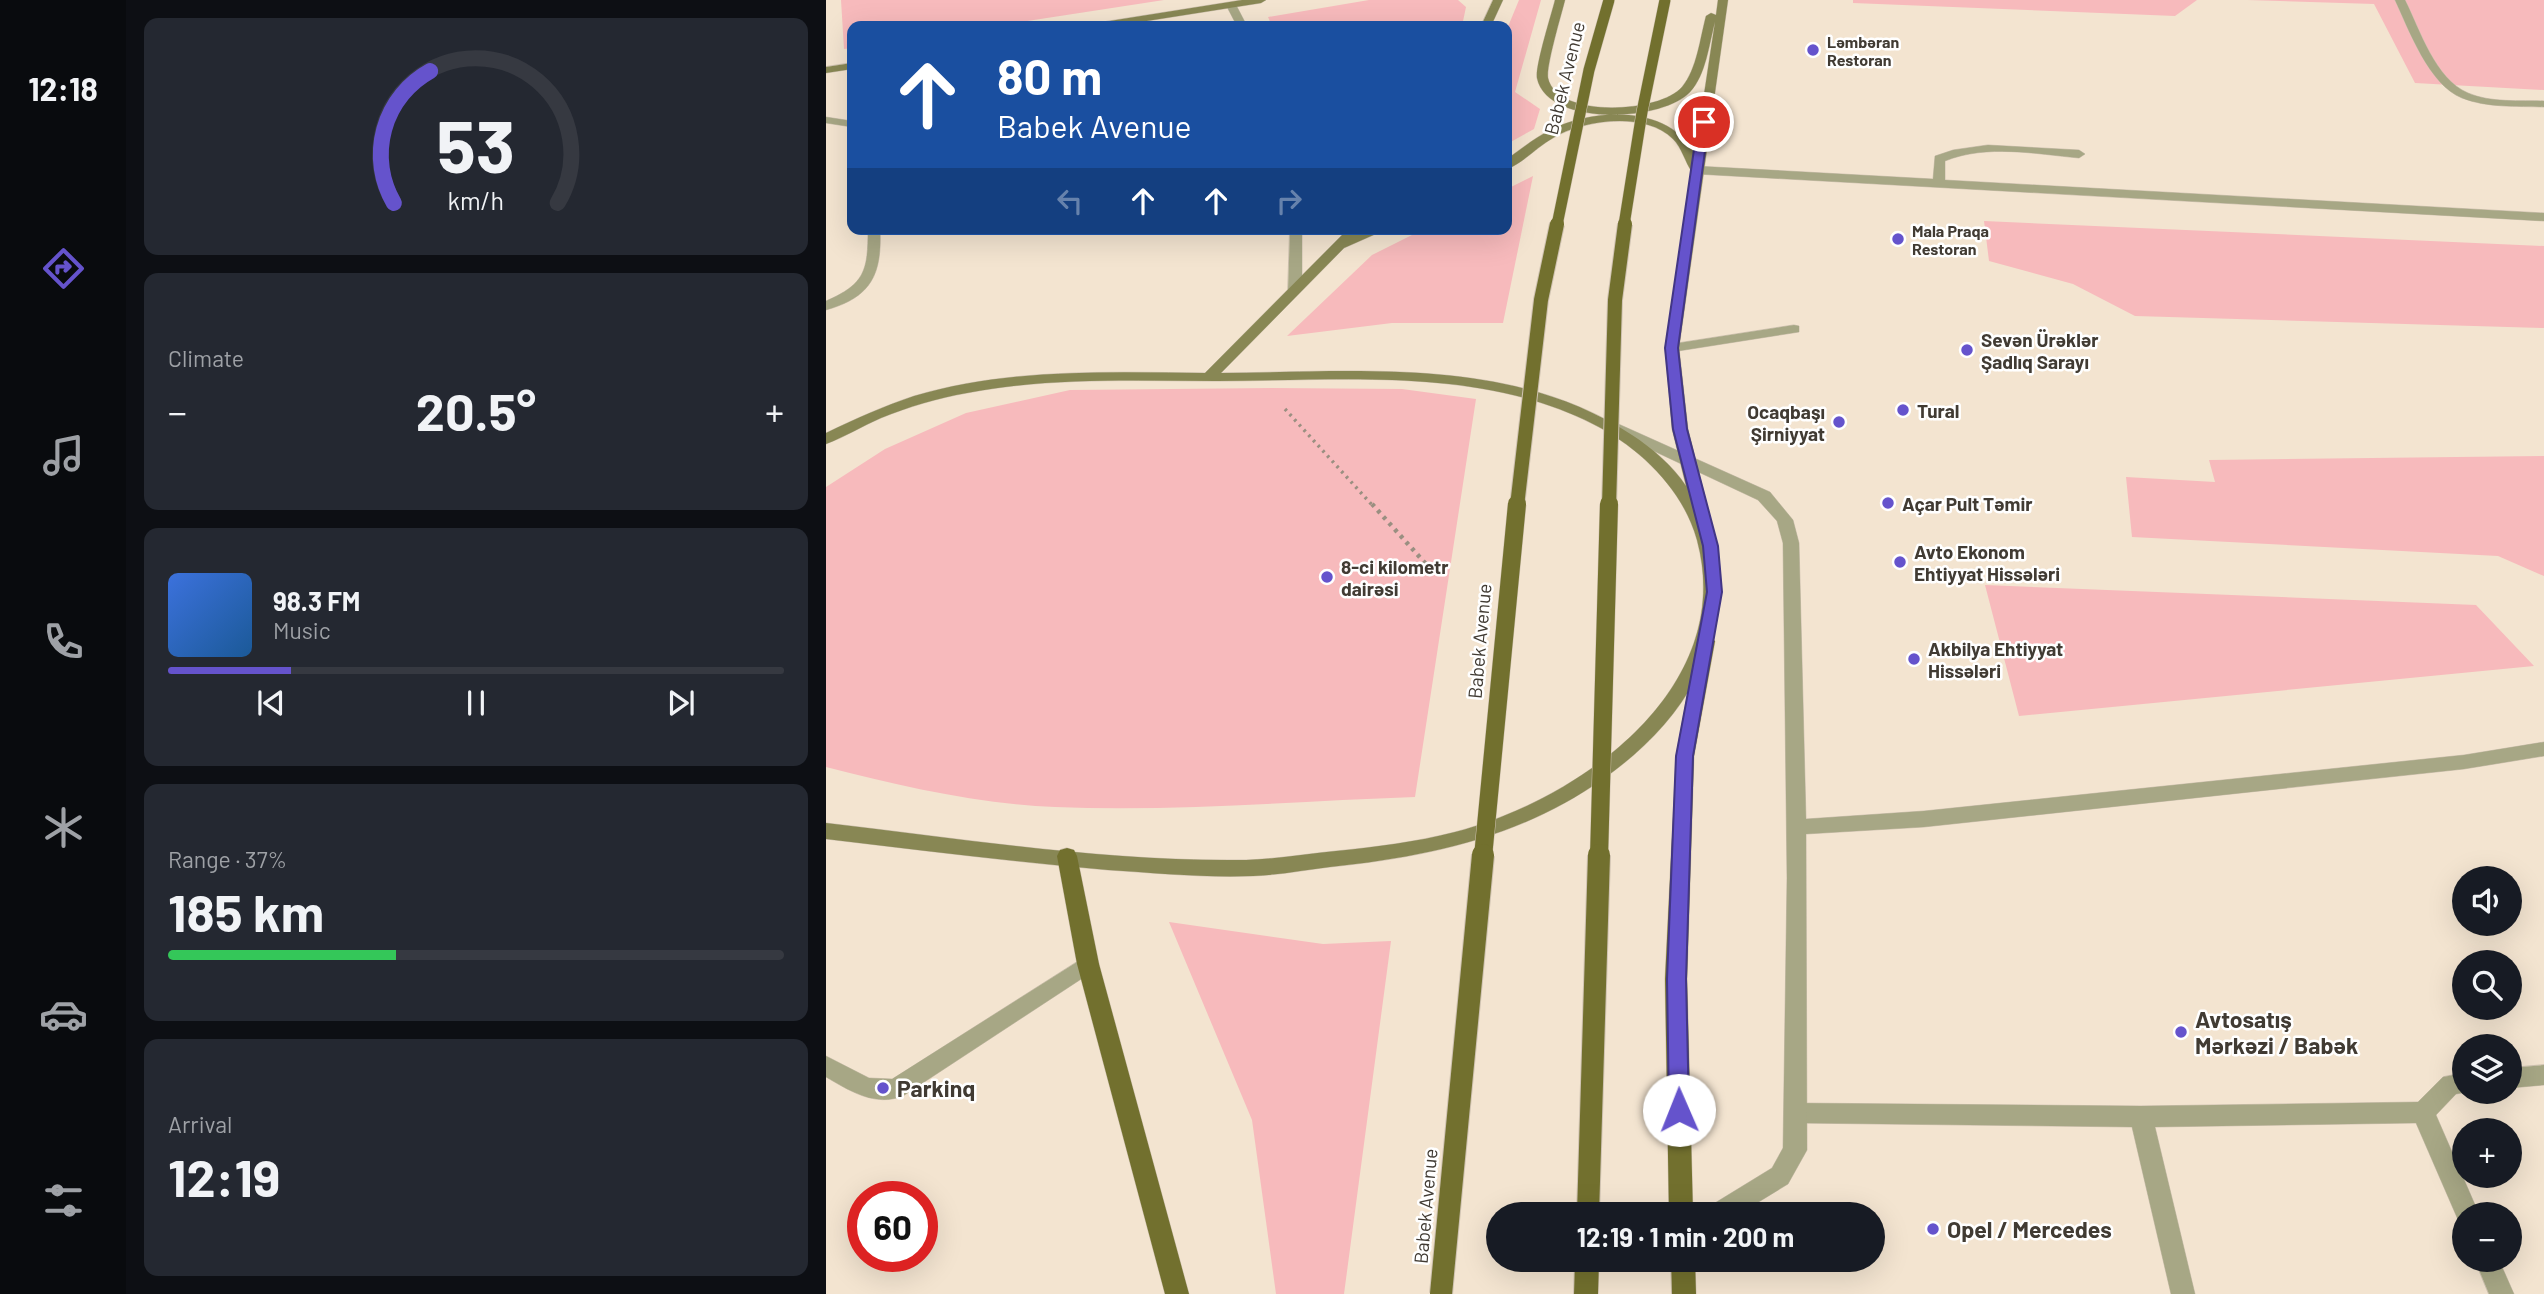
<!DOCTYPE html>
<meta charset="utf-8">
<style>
body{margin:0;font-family:Barlow,sans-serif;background:#242831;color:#f1f3f6;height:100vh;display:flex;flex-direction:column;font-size:26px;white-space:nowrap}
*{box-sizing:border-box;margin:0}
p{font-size:23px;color:#9ea1a6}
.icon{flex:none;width:38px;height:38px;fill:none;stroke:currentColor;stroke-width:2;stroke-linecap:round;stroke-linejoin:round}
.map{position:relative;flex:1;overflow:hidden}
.panel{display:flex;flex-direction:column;gap:18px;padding:18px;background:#0d0f14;width:700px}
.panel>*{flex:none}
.guide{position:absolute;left:21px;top:21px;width:665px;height:214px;border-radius:14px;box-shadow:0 7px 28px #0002;background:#1a4fa0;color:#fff;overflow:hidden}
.controls{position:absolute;left:1626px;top:866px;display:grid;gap:14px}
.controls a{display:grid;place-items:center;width:70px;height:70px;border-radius:50%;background:#171b24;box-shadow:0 7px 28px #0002;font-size:35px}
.speed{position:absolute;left:21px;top:1181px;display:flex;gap:14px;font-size:35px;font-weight:700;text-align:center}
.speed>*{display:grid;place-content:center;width:91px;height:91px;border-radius:50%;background:#171b24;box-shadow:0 7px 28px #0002;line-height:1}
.speed .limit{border:10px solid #d22;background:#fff;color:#111}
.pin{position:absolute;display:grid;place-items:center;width:60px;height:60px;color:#fff;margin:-30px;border:4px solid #fff;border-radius:50%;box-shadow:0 2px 7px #0007}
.me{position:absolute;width:77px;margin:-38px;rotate:359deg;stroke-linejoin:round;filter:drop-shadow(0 0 5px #0008)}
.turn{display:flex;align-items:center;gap:24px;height:147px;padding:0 35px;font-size:32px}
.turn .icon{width:91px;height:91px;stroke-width:2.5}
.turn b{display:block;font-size:49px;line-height:60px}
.lanes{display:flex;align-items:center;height:66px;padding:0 35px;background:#0003;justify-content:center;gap:35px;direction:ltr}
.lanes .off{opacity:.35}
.big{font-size:52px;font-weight:700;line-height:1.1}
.panel .tile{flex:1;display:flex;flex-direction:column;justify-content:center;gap:10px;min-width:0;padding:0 24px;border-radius:14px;background:#242831}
.panel .dial{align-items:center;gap:0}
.dial svg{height:182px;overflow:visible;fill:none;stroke:#363941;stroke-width:7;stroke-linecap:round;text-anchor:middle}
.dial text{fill:#f1f3f6;stroke:none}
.song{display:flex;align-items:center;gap:21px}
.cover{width:84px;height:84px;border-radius:10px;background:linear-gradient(135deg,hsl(220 70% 55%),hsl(210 70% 35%))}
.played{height:7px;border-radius:4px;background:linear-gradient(90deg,#6553cc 20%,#363941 20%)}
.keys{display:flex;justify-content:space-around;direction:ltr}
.heat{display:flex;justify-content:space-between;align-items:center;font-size:38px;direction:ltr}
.charge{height:10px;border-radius:5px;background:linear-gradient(90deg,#34c759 37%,#363941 0)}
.trip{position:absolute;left:660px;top:1202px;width:399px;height:70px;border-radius:35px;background:#171b24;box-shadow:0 7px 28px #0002;font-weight:700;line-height:70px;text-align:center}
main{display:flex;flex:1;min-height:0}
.menu{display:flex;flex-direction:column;width:126px;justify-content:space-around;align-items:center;background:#090b0e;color:#9ea1a6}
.menu .icon{width:49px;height:49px}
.menu .current{color:#6553cc}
.menu b{font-size:32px;color:#f1f3f6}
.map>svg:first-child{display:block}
.green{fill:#f7babc}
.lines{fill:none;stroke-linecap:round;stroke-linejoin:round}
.lane-casing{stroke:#cfc2b1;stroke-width:1}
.street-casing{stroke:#cfc2b1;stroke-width:1}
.secondary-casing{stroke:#cfc2b1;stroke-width:1}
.primary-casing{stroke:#cfc2b1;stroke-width:1}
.path-far1{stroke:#9a8f81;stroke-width:3.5;stroke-dasharray:2.5 4.5;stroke-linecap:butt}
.path{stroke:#9a8f81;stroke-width:4.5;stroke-dasharray:3.5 5;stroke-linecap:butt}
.lane{fill:#a7a785;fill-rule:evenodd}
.street{fill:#a7a785;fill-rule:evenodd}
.secondary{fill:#888754;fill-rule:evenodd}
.primary{fill:#72702e;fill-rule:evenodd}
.primary-bridge-far3-casing{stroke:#cfc2b1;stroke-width:12;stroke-linecap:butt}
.primary-bridge-far2-casing{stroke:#cfc2b1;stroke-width:16;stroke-linecap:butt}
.primary-bridge-far1-casing{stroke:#cfc2b1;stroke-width:19;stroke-linecap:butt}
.primary-bridge-casing{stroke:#cfc2b1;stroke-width:24;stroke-linecap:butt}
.primary-bridge-far3{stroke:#72702e;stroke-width:11}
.primary-bridge-far2{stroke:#72702e;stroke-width:14}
.primary-bridge-far1{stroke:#72702e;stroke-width:18}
.primary-bridge{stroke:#72702e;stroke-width:22}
.route{fill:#6553cc;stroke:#423685;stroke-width:2}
.poi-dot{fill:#6553cc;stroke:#fff;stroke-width:2.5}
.labels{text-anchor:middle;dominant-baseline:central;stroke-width:5;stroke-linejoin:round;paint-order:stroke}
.far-poi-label{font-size:16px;font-weight:bold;fill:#413b33;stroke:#fff;text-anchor:start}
.street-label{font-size:19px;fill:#413b33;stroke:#fff}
.poi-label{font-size:19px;font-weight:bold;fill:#413b33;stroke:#fff;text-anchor:start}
.near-poi-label{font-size:23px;font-weight:bold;fill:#413b33;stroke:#fff;text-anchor:start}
</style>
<main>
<nav class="menu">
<b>12:18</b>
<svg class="icon current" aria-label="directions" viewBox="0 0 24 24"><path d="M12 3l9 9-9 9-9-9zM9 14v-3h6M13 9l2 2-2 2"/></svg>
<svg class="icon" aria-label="music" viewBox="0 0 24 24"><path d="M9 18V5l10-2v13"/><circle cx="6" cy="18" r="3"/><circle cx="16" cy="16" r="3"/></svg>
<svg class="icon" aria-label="phone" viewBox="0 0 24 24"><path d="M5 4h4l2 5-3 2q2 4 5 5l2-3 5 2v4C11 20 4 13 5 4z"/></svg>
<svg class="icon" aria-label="climate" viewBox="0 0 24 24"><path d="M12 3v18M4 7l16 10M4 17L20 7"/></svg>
<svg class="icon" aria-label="car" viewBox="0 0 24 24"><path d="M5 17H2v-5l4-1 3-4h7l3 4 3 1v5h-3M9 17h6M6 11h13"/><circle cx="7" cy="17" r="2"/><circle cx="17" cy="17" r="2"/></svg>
<svg class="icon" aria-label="filters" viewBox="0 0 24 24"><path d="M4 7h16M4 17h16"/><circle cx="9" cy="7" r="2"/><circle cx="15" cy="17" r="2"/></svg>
</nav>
<section class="panel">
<div class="tile dial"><svg viewBox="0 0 100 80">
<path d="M14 69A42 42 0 1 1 86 69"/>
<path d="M14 69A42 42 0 0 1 30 11" stroke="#6553cc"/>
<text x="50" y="56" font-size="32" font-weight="700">53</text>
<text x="50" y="72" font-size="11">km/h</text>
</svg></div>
<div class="tile"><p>Climate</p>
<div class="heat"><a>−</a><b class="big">20.5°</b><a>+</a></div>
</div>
<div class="tile">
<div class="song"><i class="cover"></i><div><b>98.3 FM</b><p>Music</p></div></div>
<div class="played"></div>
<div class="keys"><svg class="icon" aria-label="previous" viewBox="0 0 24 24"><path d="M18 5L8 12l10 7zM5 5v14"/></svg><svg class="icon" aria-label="pause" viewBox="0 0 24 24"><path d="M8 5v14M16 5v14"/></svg><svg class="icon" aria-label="next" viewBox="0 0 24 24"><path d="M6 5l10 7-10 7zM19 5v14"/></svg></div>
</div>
<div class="tile"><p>Range · 37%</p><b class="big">185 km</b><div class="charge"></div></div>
<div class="tile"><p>Arrival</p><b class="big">12:19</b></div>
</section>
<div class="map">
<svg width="1718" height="1294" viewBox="0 0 1718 1294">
<rect width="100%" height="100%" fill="#f3e4d0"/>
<path class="green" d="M 15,0 L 338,0 L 168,26 L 26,26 L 26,48 L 18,49 Z
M 543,0 L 632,0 L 640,7 L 636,26 L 446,26 L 442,17 Z
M 693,0 L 715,0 L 689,92 L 714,109 L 708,129 L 681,144 L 681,29 Z
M 1027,0 L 1371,0 L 1349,16 L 1027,3 Z
M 1421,0 L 1718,0 L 1718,90 L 1589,83 L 1548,4 Z
M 707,176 L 677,323 L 566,323 L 461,336 L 546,255 L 598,229 L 681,229 L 681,189 Z
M 1158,221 L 1718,246 L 1718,328 L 1309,316 L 1247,284 L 1163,261 Z
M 446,388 L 576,389 L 650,399 L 589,797 C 470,801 349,812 229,807 C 151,804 75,786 0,767 L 0,487 L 59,449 L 140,413 L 244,390 Z
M 1718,456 L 1718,576 L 1672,556 L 1306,537 L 1300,477 L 1389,482 L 1383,460 Z
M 1159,585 L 1650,605 L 1708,666 L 1193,716 Z
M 343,922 L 497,944 L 565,941 L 518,1294 L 450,1294 L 426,1120 Z"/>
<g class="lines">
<g class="lane-casing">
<path id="lane" d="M 1569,0 L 1579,0 C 1594,30 1609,79 1642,93 C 1665,103 1694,100 1718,101 L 1718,107 C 1691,106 1661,108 1636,98 C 1603,85 1583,30 1569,0 Z
M 401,3 L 409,3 L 421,26 L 411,26 L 400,5 Z
M 0,117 L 26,121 L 26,127 L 0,123 Z
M 1162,145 L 1253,150 L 1259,154 L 1253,158 C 1209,154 1161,144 1119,161 L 1119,180 L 1718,213 L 1718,221 L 870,174 L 864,170 L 870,166 L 1107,179 L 1109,156 L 1127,150 Z
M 42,229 L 54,229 C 56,274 46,297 0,310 L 0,301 C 39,284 42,271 42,229 Z
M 464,229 L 476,229 L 476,290 L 469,294 L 462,290 Z
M 968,325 L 973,326 L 973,332 L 846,352 L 839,348 L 846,344 Z
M 262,955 L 269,958 L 273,964 L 269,970 L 77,1096 C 49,1107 24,1091 0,1077 L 0,1056 L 43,1078 L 66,1079 Z
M 1718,1065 L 1718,1085 L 1684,1088 L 1684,1068 Z
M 1638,1073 L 1638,1092 L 1641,1092 L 1630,1094 L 1610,1115 L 1653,1214 L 1638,1214 L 1638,1224 L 1633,1222 L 1590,1123 L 1329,1127 L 1369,1294 L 1345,1294 L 1306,1127 L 969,1123 L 961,1120 L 958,1113 L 961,1106 L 969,1103 L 1315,1106 L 1592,1102 L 1617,1077 Z
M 1649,1260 L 1673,1260 L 1688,1294 L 1663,1294 Z"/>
</g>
<g class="street-casing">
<path id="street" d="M 788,422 L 944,492 L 967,520 L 973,543 L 980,819 L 1098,811 L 1638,755 L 1718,742 L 1718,756 L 1638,769 L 1098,827 L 980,834 L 981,1150 L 962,1184 L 913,1214 L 880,1214 L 884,1206 L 946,1168 L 957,1148 L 961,878 L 957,543 L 951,521 L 932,500 L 783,430 L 780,427 L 783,424 Z"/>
</g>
<g class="secondary-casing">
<path id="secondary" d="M 416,0 L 440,0 L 435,3 L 289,26 L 266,26 L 271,23 Z
M 667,0 L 677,0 L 665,26 L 655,26 Z
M 729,0 L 739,0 C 735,16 720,66 722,78 C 731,119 834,113 856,87 C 871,69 874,38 880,16 L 885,13 L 890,15 L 892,0 L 902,0 L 853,348 L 862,429 L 882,509 L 876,513 C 907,565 896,628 870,678 C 849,719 814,753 777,779 C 695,837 602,857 504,867 C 479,870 453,875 427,876 C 379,878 330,873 282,870 C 188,862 94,850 0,839 L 0,823 C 139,839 280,862 420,860 C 450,859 480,854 510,851 C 550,847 590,842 629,832 C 755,799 911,688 871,540 C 857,489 813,447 767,424 C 653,366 515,381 391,381 C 308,381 223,377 141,393 C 112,398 82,407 55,418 C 36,426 19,437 0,444 L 0,433 C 29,419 58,406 88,396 C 182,368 282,372 379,373 L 522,229 L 535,229 L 531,234 L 543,229 L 561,229 L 518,248 L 395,373 C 532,372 687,356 806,435 C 826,448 847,466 860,486 L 846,429 L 839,348 L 866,172 C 859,162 856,148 847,139 C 819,111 757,120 727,138 C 711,147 697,163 681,169 L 681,159 C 695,149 710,137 726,129 C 770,108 843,105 869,154 L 889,22 C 883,44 880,75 864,92 C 836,122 721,127 711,78 C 709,66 725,16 729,0 Z
M 26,63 L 26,69 L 0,73 L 0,67 Z"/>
</g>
<g class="primary-casing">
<path id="primary" d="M 880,635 L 889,641 L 868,756 L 861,979 L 867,1214 L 843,1214 L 839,979 L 850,756 L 871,641 Z
M 241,848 L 248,850 L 251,856 L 273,964 L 363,1294 L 339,1294 L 251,964 L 231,856 L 234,850 Z
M 749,1260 L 773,1260 L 772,1294 L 748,1294 Z
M 845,1260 L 869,1260 L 870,1294 L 846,1294 Z"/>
</g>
<path class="path-far1" d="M 459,409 L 547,506"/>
<path class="path" d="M 546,504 L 608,573"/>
<use href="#lane" class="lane"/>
<use href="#street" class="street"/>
<use href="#secondary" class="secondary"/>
<use href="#primary" class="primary"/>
<g class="primary-bridge-far3-casing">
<path id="primary-bridge-far3" d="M 731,225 L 763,70 L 783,0
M 798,225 L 816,112 L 839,0"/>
</g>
<g class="primary-bridge-far2-casing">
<path id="primary-bridge-far2" d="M 691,506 L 715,300 L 731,224
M 783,506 L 789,300 L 799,224"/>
</g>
<g class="primary-bridge-far1-casing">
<path id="primary-bridge-far1" d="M 657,857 L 691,504
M 773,857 L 783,504"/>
</g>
<g class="primary-bridge-casing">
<path id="primary-bridge" d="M 762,1214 L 773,855
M 615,1294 L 657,855"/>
</g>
<use href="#primary-bridge-far3" class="primary-bridge-far3"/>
<use href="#primary-bridge-far2" class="primary-bridge-far2"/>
<use href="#primary-bridge-far1" class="primary-bridge-far1"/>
<use href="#primary-bridge" class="primary-bridge"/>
</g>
<path class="route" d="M 878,119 L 883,122 L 852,348 L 861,429 L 892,546 L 896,592 L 867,756 L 860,979 L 863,1110 L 860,1117 L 853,1120 L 846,1117 L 843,1110 L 841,979 L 850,756 L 881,592 L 877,546 L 847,429 L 839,348 L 872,122 Z"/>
<g class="poi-dot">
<circle cx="987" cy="50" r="7"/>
<circle cx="1072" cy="239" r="7"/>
<circle cx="1141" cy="350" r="7"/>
<circle cx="1077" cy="410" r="7"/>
<circle cx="1013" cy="422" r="7"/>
<circle cx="1062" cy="503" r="7"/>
<circle cx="1074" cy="562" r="7"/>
<circle cx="501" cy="577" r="7"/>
<circle cx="1088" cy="659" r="7"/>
<circle cx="1355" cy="1032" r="7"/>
<circle cx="57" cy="1088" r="7"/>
<circle cx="1107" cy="1229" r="7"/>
</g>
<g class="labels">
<g class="far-poi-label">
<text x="1001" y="41">Ləmbəran<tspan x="1001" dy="18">Restoran</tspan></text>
<text x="1086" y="230">Mala Praqa<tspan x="1086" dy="18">Restoran</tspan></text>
</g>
<g class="street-label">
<text transform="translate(738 78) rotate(-76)">Babek Avenue</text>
<text transform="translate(653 641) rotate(-85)">Babek Avenue</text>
<text transform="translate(599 1206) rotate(-85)">Babek Avenue</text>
</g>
<g class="poi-label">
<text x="1155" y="339">Sevən Ürəklər<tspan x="1155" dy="22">Şadlıq Sarayı</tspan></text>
<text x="1091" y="410">Tural</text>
<text x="999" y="411" text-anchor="end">Ocaqbaşı<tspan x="999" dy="22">Şirniyyat</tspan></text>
<text x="1076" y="503">Açar Pult Təmir</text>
<text x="1088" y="551">Avto Ekonom<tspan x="1088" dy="22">Ehtiyyat Hissələri</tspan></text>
<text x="515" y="566">8-ci kilometr<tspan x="515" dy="22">dairəsi</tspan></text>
<text x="1102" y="648">Akbilya Ehtiyyat<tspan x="1102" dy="22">Hissələri</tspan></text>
</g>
<g class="near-poi-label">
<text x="1369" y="1019">Avtosatış<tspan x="1369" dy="26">Mərkəzi / Babək</tspan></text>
<text x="71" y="1088">Parkinq</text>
<text x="1121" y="1229">Opel / Mercedes</text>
</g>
</g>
</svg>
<div class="controls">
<a><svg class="icon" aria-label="sound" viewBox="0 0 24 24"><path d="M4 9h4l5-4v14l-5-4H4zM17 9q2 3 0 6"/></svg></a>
<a><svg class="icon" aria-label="search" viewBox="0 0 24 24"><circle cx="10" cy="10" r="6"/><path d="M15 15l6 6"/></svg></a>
<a><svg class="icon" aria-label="layers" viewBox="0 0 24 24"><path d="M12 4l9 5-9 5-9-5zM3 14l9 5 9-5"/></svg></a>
<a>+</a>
<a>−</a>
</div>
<div class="speed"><div class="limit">60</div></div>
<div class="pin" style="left:878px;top:122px;background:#d93025"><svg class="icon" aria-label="arrive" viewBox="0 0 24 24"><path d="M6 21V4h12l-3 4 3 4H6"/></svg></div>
<svg class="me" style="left:853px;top:1110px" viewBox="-20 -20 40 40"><circle r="19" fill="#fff"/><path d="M0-13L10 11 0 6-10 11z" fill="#6553cc"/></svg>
<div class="trip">12:19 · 1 min · 200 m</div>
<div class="guide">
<div class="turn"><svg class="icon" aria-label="ahead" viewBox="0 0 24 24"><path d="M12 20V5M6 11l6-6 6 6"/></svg><div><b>80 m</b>Babek Avenue</div></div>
<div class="lanes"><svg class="icon off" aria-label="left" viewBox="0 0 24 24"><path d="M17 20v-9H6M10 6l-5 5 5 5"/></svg><svg class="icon" aria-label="ahead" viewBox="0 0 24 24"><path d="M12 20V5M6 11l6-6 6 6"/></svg><svg class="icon" aria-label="ahead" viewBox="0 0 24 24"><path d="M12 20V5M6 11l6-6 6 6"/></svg><svg class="icon off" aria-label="right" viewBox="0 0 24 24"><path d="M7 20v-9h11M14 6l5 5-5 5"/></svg></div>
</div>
</div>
</main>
